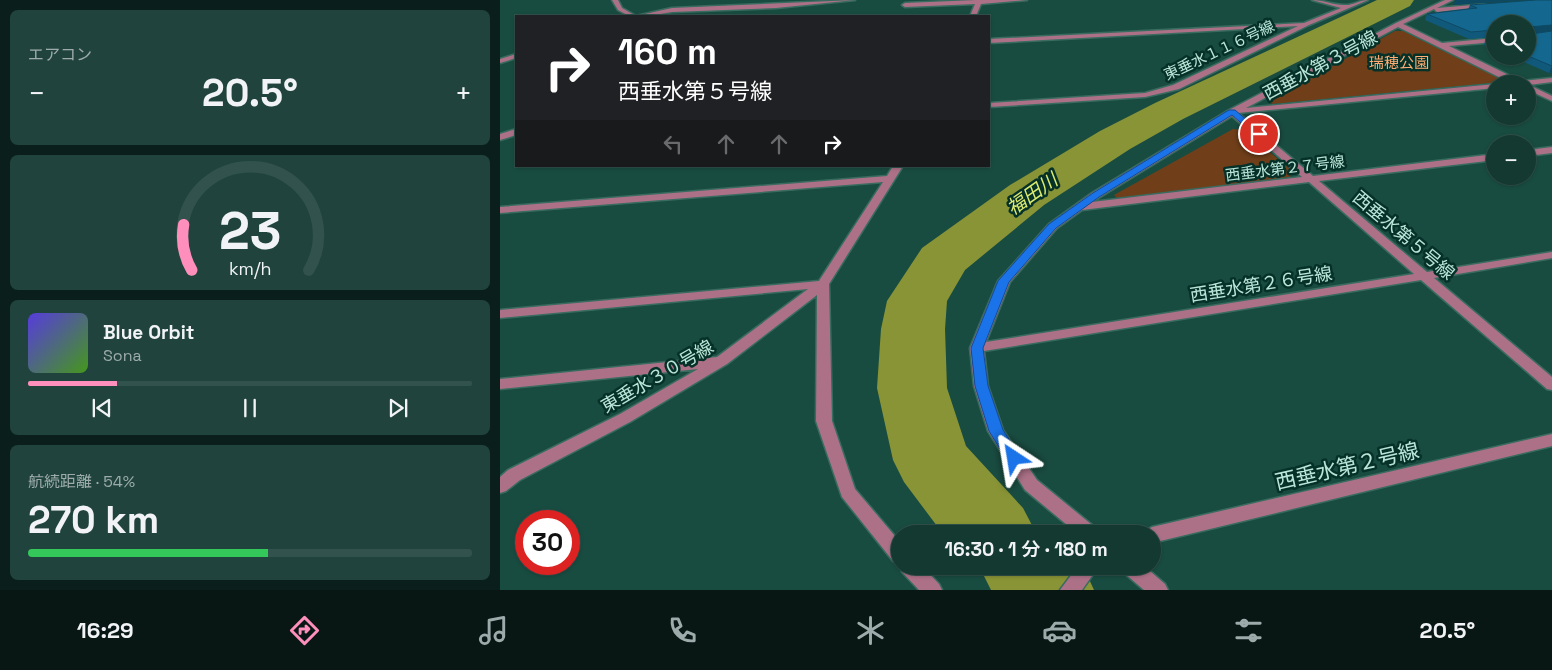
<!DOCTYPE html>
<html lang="ja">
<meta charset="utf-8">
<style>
body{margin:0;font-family:"Space Grotesk","Noto Sans JP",sans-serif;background:#20443d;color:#f1f3f6;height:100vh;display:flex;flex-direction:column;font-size:19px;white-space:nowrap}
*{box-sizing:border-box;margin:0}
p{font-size:16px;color:#9dacab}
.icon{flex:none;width:28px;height:28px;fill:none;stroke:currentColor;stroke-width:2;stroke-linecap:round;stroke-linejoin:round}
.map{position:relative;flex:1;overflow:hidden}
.sheet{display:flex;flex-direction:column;gap:10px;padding:10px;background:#0a1f1b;width:500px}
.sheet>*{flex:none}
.hud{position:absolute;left:15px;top:15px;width:475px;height:152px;border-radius:0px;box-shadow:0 1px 4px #0004,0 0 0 1px #32534d;background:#202124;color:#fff;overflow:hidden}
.buttons{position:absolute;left:986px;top:15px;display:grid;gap:10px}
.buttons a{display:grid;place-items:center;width:50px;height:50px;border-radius:50%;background:#133931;box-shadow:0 1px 4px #0004,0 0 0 1px #32534d;font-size:25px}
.speed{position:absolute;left:15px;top:510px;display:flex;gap:10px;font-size:25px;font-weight:700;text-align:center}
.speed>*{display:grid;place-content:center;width:65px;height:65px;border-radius:50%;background:#133931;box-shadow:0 1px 4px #0004,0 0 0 1px #32534d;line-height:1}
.speed .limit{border:8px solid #d22;background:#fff;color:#111}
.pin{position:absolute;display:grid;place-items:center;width:42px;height:42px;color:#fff;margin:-21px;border:2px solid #fff;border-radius:50%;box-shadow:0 1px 5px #0007}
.me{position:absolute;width:55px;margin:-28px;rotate:327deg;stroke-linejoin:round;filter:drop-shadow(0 0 4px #0008)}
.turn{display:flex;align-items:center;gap:18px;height:105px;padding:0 20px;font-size:22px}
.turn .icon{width:65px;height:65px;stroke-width:2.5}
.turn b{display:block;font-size:35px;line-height:42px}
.lanes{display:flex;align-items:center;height:48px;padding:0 20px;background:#0003;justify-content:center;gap:25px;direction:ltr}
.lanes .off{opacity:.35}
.big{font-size:38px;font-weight:600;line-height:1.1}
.sheet .card{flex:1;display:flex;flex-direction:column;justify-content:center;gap:8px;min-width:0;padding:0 18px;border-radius:8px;background:#20443d}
.sheet .dial{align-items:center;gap:0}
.dial svg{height:130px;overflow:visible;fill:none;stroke:#32534d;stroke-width:7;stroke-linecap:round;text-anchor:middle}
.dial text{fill:#f1f3f6;stroke:none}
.song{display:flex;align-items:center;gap:15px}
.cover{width:60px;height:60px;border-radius:8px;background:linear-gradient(135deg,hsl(250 70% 55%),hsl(100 70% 35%))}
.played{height:5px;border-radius:2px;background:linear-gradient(90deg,#fe8ebb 20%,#32534d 20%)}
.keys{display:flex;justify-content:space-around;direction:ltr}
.heat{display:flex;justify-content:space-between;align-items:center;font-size:28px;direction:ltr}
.charge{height:8px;border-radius:4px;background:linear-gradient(90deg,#34c759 54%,#32534d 0)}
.trip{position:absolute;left:391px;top:525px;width:270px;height:50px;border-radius:25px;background:#133931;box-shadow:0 1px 4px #0004,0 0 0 1px #32534d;font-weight:600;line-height:50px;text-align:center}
.tabs{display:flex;height:80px;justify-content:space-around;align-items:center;background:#081714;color:#9dacab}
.tabs .icon{width:35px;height:35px}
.tabs .current{color:#fe8ebb}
.tabs b{font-size:22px;color:#f1f3f6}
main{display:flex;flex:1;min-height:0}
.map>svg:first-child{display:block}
.green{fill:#703f1a}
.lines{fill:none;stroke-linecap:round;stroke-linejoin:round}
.river{fill:#899436;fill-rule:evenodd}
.minor-casing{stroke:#396b5f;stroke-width:3}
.minor{fill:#ac7187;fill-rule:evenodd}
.wall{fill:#11597b;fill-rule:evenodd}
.shaded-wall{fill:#0e4964}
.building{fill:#14688f;stroke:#0e4964}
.route{fill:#1a73e8;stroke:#114b97}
.labels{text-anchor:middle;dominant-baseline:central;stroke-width:5;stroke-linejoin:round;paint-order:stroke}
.far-street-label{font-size:15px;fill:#bae6d9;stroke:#053128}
.far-park-label{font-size:15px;fill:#fdad75;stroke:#053128}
.street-label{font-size:18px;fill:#bae6d9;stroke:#053128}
.water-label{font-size:19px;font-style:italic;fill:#ddec71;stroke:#053128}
.near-street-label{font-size:21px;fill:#bae6d9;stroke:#053128}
</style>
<main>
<section class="sheet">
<div class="card"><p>エアコン</p>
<div class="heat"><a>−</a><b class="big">20.5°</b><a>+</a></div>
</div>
<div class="card dial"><svg viewBox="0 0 100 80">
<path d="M14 69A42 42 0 1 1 86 69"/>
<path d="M14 69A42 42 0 0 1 9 41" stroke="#fe8ebb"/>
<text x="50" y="56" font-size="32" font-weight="700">23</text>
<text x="50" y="72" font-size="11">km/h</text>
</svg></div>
<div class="card">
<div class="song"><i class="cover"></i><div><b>Blue Orbit</b><p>Sona</p></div></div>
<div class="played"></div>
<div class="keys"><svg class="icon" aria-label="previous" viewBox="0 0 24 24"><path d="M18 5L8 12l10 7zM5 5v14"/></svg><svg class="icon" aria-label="pause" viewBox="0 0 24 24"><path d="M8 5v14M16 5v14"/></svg><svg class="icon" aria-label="next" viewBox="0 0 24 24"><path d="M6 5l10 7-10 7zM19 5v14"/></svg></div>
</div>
<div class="card"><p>航続距離 · 54%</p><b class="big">270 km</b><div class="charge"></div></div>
</section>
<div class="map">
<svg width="1052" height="590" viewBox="0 0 1052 590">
<rect width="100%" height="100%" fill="#194c41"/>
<path class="green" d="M 895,31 L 903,31 L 999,78 L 1002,82 L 773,104 L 768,102 Z
M 733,129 L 744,130 L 792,171 L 790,177 L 618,199 L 614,195 Z"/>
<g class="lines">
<path class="river" d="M 877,0 L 914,0 L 910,6 L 683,119 L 630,149 L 544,205 L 465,270 L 447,301 L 445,329 L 447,388 L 466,446 L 523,508 L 534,529 L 546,534 L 443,534 L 404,482 L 393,460 L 377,388 L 381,329 L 387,301 L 422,248 L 510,185 L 600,131 L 655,103 Z
M 479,566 L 583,566 L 594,590 L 491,590 Z"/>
<g class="minor-casing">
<path id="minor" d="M 112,0 L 118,0 L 122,8 L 136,16 L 172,8 L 355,0 L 276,8 L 172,12 L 148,16 L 129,16 L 118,10 Z
M 476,0 L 527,0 L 481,4 L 476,16 L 470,16 L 475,4 L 405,7 L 402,5 L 405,3 Z
M 812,0 C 823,0 833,5 844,5 C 852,6 860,0 868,0 L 809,25 L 679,89 L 645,97 L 489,107 L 489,103 L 645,93 L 673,85 L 798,26 L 489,43 L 489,39 L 804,23 L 841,8 Z
M 945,0 L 953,0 L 937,8 L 985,4 L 988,6 L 937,12 L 934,9 L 903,24 L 942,43 L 995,38 L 995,42 L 949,46 L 1021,81 L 1052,78 L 1052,82 L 1029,85 L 1052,96 L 1052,101 L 1028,90 L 1028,84 L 1013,84 L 898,27 L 746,108 L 995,84 L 995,88 L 738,113 L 813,176 L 995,154 L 995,160 L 819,181 L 927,272 L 1052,252 L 1052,258 L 934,278 L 1052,377 L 1052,390 L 1047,389 L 921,280 L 484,351 L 488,386 L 503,430 L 537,480 L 597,529 L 600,534 L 578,534 L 525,490 L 488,431 L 474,386 L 470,348 L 498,281 L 549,224 L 592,193 L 729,110 L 896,23 ZM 732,116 L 802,177 L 592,202 L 600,197 ZM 809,182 L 914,274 L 486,342 L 510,282 L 557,228 L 582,210 Z
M 16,54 L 16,58 L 0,63 L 0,59 Z
M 16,129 L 16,135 L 0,140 L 0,134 Z
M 1052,147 L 1052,153 L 1028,156 L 1028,150 Z
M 393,166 L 403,166 L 329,284 L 332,421 L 355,489 L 400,542 L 400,563 L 393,561 L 342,497 L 316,421 L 317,295 L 227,364 L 130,422 L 20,480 L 6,491 L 0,493 L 0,477 L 8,470 L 120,414 L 198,369 L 0,389 L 0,379 L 217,357 L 308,289 L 0,318 L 0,310 L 319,281 L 383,182 L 0,213 L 0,207 L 387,176 Z
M 1052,434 L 1052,446 L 652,543 L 652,534 L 644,534 L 646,530 L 652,527 Z
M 400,566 L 422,566 L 439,584 L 442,590 L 419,590 L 402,572 Z
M 578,566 L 599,566 L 582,590 L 560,590 Z
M 621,566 L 644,566 L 665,584 L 668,590 L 644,590 L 623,572 Z"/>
</g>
<use href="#minor" class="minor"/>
</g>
<path class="wall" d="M 1052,0 L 1052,73 L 1049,73 L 1010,56 L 1028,56 L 1028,24 L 995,24 L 995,37 L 969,39 L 925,20 L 927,14 L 968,9 L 970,5 ZM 1052,31 L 1031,34 L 1031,33 Z
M 995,37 L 995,50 L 984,45 L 986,38 Z"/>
<path class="shaded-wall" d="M 955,0 L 1025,0 L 954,5 Z
M 1052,25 L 1052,31 L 1028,34 L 1029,27 Z
M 1052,66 L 1052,73 L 1049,73 Z"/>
<path class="building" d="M 1036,0 L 1052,0 L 1052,25 L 1029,27 L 1031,34 L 1052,31 L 1052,66 L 1028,56 L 1028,24 L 995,24 L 995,30 L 971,32 L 927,14 L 977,8 L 970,5 Z
M 995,37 L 995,42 L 986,38 Z"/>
<path class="route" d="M 729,110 L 735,110 L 762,133 L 762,136 L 756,136 L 732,115 L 599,197 L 556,228 L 509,282 L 483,348 L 488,386 L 503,430 L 521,458 L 519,462 L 508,462 L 489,431 L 475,386 L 471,348 L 498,281 L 549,224 L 593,193 Z"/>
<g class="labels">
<g class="far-street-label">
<text transform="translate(719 50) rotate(-25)">東垂水１１６号線</text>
<text transform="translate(785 168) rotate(-7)">西垂水第２７号線</text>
</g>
<g class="far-park-label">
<text x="899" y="62">瑞穂公園</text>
</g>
<g class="street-label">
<text transform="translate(820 65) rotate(-28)">西垂水第３号線</text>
<text transform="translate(904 235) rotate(40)">西垂水第５号線</text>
<text transform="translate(761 284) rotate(-9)">西垂水第２６号線</text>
<text transform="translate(157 376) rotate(-30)">東垂水３０号線</text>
</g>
<g class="water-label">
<text transform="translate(532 194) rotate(-35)">福田川</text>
</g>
<g class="near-street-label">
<text transform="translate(847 466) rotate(-13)">西垂水第２号線</text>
</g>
</g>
</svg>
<div class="buttons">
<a><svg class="icon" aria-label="search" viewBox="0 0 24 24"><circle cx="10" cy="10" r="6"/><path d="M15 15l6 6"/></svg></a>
<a>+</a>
<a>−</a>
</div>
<div class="speed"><div class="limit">30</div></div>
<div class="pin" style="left:759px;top:134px;background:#d93025"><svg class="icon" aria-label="arrive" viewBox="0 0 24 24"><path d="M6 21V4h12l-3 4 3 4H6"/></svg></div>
<svg class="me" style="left:514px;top:458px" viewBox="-20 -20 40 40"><path d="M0-17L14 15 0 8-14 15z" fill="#1a73e8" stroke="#fff" stroke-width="4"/></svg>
<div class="trip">16:30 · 1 分 · 180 m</div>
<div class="hud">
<div class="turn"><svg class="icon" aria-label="right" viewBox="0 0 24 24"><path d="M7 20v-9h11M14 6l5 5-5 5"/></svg><div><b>160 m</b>西垂水第５号線</div></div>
<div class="lanes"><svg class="icon off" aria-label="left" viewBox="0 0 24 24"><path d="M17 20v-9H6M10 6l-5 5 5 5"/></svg><svg class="icon off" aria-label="ahead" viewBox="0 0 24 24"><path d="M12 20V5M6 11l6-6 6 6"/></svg><svg class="icon off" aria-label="ahead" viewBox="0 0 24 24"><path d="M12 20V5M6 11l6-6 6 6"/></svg><svg class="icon" aria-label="right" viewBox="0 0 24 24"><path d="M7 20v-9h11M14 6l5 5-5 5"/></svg></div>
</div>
</div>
</main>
<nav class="tabs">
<b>16:29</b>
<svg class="icon current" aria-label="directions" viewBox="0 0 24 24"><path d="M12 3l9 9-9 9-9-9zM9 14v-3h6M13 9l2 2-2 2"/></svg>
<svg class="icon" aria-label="music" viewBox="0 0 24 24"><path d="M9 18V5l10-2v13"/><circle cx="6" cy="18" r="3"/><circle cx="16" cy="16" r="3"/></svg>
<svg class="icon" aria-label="phone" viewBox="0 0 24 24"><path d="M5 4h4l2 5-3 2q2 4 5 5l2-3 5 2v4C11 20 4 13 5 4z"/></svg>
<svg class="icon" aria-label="climate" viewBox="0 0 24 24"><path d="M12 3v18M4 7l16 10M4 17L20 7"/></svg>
<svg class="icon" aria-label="car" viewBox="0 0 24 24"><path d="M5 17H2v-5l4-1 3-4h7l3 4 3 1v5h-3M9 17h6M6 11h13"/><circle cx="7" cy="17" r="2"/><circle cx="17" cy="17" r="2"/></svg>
<svg class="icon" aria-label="filters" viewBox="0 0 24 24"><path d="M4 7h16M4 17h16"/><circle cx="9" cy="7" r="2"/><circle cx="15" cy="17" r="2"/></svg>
<b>20.5°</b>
</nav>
